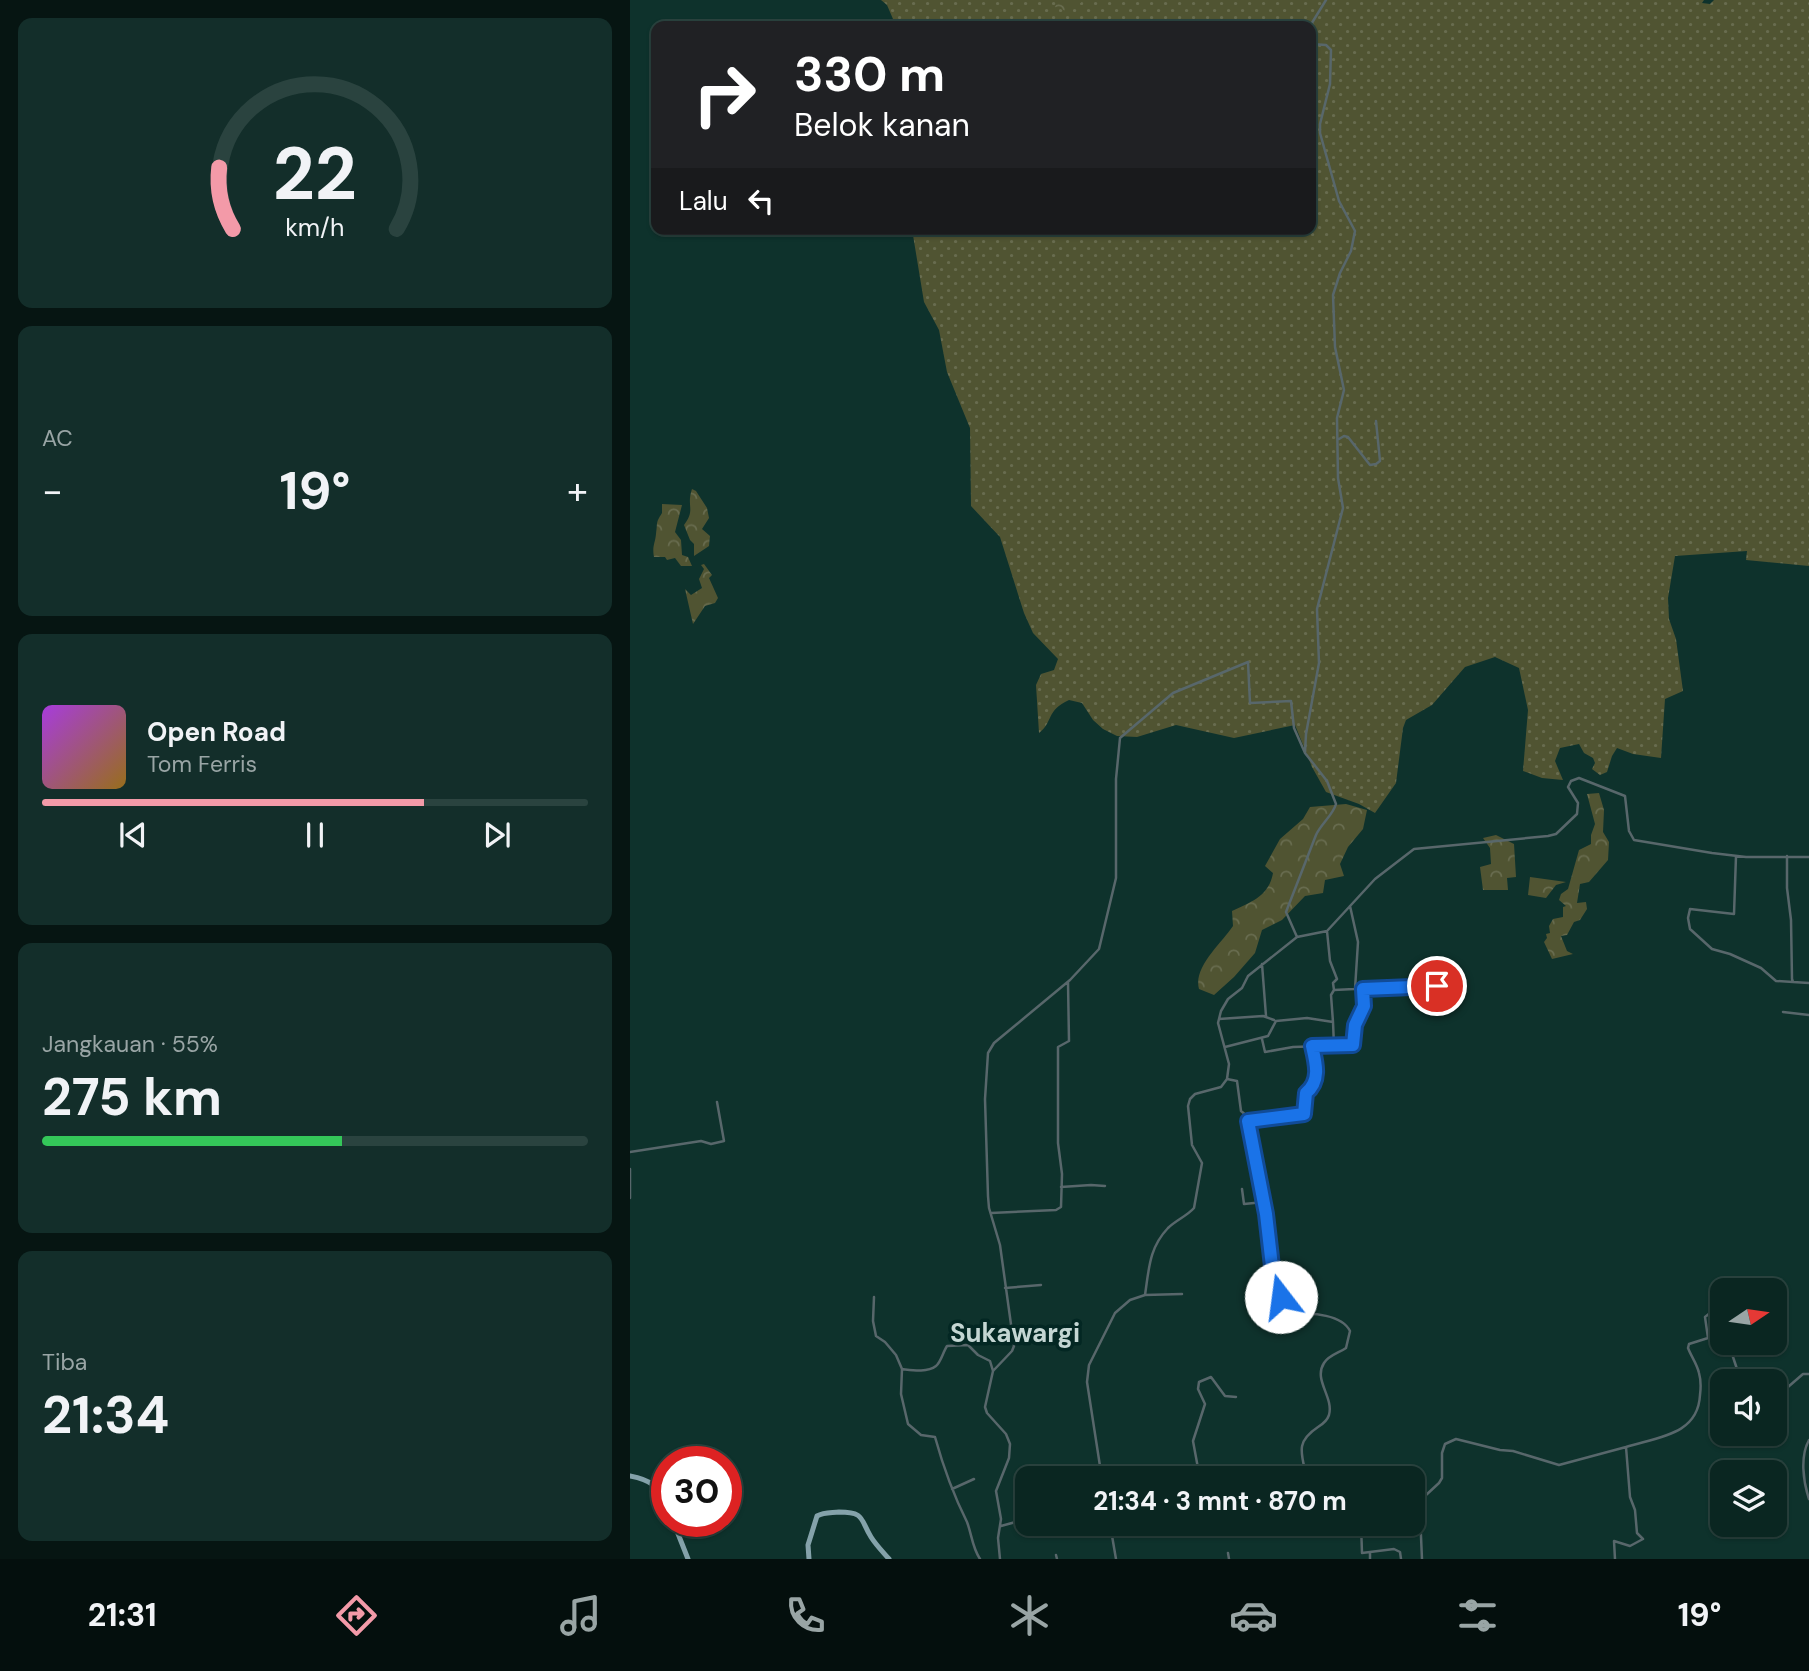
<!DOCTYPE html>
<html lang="id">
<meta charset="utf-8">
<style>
body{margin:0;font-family:"DM Sans",sans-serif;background:#132e2a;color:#f1f3f6;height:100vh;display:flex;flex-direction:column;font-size:26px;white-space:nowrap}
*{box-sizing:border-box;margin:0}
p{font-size:23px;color:#99a5a5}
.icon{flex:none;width:38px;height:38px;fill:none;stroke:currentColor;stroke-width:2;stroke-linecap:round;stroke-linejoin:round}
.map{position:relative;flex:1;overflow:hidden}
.sheet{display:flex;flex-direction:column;gap:18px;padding:18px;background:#061512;width:630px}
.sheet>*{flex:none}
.hud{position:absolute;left:21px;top:21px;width:665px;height:214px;border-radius:14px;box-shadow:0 2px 5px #0004,0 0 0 2px #2a433f;background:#202124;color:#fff;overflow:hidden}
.needle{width:46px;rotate:77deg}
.buttons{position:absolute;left:1080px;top:1278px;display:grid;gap:14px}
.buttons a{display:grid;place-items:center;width:77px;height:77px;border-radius:14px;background:#0a2621;box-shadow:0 2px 5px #0004,0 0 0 2px #2a433f;font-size:35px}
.speed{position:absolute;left:21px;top:1446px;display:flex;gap:14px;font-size:35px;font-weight:700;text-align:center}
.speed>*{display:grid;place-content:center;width:91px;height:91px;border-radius:50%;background:#0a2621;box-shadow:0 2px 5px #0004,0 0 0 2px #2a433f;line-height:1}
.speed .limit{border:10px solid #d22;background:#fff;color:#111}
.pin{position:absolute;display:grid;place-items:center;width:60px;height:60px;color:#fff;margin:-30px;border:4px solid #fff;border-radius:50%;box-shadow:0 2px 7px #0007}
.me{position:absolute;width:77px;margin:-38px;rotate:345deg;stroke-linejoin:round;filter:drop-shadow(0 0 5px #0008)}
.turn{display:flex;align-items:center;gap:24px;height:147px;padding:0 28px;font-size:32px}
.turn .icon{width:91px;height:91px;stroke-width:2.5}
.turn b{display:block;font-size:49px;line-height:60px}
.then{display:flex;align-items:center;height:66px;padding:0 28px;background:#0003;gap:14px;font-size:26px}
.big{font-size:52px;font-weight:700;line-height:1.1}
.sheet .tile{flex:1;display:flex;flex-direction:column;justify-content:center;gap:10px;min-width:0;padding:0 24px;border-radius:14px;background:#132e2a}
.sheet .dial{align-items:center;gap:0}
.dial svg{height:182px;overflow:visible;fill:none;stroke:#2a433f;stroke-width:7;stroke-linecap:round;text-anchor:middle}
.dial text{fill:#f1f3f6;stroke:none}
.song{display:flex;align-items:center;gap:21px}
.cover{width:84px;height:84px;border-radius:10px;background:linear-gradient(135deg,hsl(280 70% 55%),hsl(40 70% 35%))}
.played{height:7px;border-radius:4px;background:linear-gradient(90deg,#f39aa8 70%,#2a433f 70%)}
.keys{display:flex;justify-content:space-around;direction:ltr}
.heat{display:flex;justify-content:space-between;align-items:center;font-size:38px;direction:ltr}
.charge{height:10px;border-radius:5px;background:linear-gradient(90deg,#34c759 55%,#2a433f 0)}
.trip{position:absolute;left:385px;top:1466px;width:410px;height:70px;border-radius:14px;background:#0a2621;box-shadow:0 2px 5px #0004,0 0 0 2px #2a433f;font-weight:700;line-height:70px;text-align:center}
.tab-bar{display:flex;height:112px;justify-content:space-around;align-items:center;background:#040f0d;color:#99a5a5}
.tab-bar .icon{width:49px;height:49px}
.tab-bar .on{color:#f39aa8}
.tab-bar b{font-size:32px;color:#f1f3f6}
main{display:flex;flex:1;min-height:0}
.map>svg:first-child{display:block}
.grass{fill:url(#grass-dots)}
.forest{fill:url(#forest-crowns)}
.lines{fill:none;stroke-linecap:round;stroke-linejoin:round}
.minor{stroke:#58676b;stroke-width:2.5}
.primary{stroke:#84a2aa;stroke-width:5}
.route-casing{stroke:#114b97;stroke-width:18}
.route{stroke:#1a73e8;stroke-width:12}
.labels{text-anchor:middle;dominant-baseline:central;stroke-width:7;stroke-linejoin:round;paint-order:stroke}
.quarter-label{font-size:26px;font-weight:bold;fill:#c4d6d3;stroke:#032723}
</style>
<main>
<section class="sheet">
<div class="tile dial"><svg viewBox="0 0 100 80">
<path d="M14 69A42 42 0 1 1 86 69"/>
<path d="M14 69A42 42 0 0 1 8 42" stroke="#f39aa8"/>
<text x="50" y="56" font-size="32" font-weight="700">22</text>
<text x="50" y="72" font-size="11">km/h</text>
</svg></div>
<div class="tile"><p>AC</p>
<div class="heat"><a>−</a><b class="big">19°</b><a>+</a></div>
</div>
<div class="tile">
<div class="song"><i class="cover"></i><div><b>Open Road</b><p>Tom Ferris</p></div></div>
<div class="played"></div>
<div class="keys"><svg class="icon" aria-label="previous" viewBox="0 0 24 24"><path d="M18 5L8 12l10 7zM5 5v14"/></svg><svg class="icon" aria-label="pause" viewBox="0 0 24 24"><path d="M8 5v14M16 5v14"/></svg><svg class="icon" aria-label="next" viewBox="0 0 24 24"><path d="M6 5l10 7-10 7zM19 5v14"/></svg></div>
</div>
<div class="tile"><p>Jangkauan · 55%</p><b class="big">275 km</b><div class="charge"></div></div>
<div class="tile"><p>Tiba</p><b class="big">21:34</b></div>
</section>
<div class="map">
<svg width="1179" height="1559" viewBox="0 0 1179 1559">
<defs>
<pattern id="grass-dots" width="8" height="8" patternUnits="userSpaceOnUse" patternTransform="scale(1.75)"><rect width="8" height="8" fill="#505432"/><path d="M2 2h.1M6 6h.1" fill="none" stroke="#686c4f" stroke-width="1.8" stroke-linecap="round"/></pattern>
<pattern id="forest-crowns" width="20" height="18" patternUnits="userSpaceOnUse" patternTransform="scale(1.75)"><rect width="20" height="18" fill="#505432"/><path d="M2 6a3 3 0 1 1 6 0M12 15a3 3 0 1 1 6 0" fill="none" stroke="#686c4f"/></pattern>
</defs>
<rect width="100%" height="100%" fill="#0e322c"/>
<path class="grass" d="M 251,0 L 1074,0 L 1072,3 L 1080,4 L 1084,0 L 1179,0 L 1179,566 L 1116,560 L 1117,551 L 1045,556 L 1038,598 L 1039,619 L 1046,639 L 1053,691 L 1035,699 L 1031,758 L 1003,754 L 987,748 L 982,756 L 977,772 L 970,775 L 962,769 L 965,763 L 963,758 L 954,753 L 949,744 L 930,748 L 925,761 L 933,780 L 912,778 L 893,771 L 898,710 L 889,668 L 865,657 L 835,667 L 802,705 L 776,720 L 773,728 L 766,783 L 745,813 L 729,804 L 696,792 L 682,767 L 665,725 L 604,738 L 546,725 L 507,737 L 487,736 L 473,729 L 463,720 L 452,703 L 439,700 C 416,710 423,723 409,733 L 406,685 L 411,674 L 424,670 L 428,659 L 403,633 L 394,613 L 370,537 L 341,506 L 340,428 L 317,372 L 309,330 L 294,302 L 282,229 L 681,229 L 681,26 L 266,26 L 257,5 Z"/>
<path class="forest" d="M 428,0 L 454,0 L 439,12 L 425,7 Z
M 62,489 L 66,491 L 77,508 L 79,518 L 72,529 L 80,536 L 79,546 L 64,556 L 64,544 L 60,540 L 54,525 C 66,509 56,507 62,489 Z
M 32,504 L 52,505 L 45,532 L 51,540 L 52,555 L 58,557 L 62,566 L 51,566 L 45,558 L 37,560 L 35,557 L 24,557 C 22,546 25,544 26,534 C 28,522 25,524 32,513 Z
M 74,564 L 82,575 L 79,578 L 88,598 L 85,603 L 75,606 L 63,624 L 55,589 L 61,595 L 72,588 L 69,579 L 74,569 L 71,565 Z
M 969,793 L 974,810 L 973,832 L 979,842 L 978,860 L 959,882 L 950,884 L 947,903 L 956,902 L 957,909 L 950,920 L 944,922 L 937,935 L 931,936 L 937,951 L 943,954 L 922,959 L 914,942 L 917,938 L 916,934 L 920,933 L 919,926 L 923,919 L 933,917 L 933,907 L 936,906 L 929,900 L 931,894 L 938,889 L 949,850 L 961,844 L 961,835 L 965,824 L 957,794 Z
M 716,804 L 737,810 L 733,829 L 718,847 L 710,864 L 714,876 L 695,880 L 693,893 L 675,896 L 652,920 L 632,930 L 625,953 L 604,977 L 584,995 L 569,989 C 563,967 591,944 603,926 L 602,911 C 621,902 639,896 643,873 L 635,866 L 650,839 L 673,819 L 680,807 Z
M 866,835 L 884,844 L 886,877 L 877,878 L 878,890 L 853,890 L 850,867 L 861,864 L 860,848 L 853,838 Z
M 900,877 L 936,882 L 926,885 L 916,898 L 898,895 Z"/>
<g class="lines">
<path class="minor" d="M 680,26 L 696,0
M 709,439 L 714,436 L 718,437 L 740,465 L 746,464 L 750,461 L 746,421
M 1106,856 L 1104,914 L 1060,909 L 1058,918 L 1060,929 L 1082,949 L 1100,954 L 1131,968 L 1146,981 L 1163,982
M 1157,856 L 1157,888 L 1161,920 L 1162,979 L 1163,982 L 1179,983
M 720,906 L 728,942 L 725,989
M 697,931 L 700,961 L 707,979 L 703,983 L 704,990
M 667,937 L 697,931 L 745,879 L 784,849 L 918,836 L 926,834 L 947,814 L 948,803 L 938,787 L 941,781 L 949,778 L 995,796 L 999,831 L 1004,840 L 1082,853 L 1116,857 L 1179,857
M 632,964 L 636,1016
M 1153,1012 L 1179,1015
M 589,1019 L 633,1016 L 644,1020
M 703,1022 L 704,1046
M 632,1039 L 635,1052 L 663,1047 L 722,1045 L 725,1025 L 734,1006 L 733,989
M 595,1047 L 638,1036 L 646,1021 L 677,1018 L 703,1022 L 701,995 L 704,990 L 825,984
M 597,1079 L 607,1081 L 611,1111 L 617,1116 L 636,1214 L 643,1275 L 649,1283 L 651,1297 L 660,1303 L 666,1315 C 682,1312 712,1315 720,1331 L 716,1348 C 709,1353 699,1355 694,1363 C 683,1380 704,1397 699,1415 C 697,1421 693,1424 688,1427 C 664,1443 672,1454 677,1479
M 618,1121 L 673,1114 L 676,1093 C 691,1081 686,1063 682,1046
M 0,1152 L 71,1141 L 81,1144 L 94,1141 L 87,1102
M 0,1169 L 0,1198
M 431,1187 L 461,1185 L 475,1186
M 612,1189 L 614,1204 L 634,1202
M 361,1213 L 426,1210 L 431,1207 L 432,1174 L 428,1143 L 428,1047 L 439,1041 L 438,982
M 375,1288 L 411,1285
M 515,1295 L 552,1294
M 244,1297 L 243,1321 L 246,1336 L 255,1342 L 266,1355 L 272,1369 L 271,1394 L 278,1424 L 291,1435 L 305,1437 C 313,1466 324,1496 337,1522 C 342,1535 342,1547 350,1559
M 1098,1342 L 1111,1381
M 272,1369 C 281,1370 297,1373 306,1366 C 311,1362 313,1352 317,1346 L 338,1345 L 348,1355 L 360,1361 L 363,1371
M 1144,1395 L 1158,1387 L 1173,1374 L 1179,1374
M 1179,1440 C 1170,1456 1173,1481 1179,1499
M 996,1447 C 1028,1437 1068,1435 1070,1395 C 1071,1387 1071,1380 1069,1373 C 1067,1364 1061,1356 1058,1348 L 1059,1344 L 1078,1338 L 1075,1317 L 1080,1313 L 1085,1312 L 1092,1320
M 472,1479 L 457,1382 L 459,1365 L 485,1313 L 500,1300 L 515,1295 C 519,1269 519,1248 538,1228 C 546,1220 557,1216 564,1208 L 572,1163 L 562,1145 L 558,1106 L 560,1099 L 565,1094 L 591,1087 L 597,1079 L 599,1064 L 588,1023 L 591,1011 L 598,999 L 612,988 L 618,976 L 667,937 L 656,912 L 686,835 C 691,824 703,815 706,804 L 697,781 L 675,753 L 676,734 L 689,663 L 687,609 L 713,508 L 708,478 L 707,418 L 714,390 L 705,347 L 703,295 L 710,273 L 721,251 L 725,231 L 709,201 L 690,133 L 690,124 L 700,84 L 701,50 L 696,45 L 681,44
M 570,1479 L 563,1441 L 575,1404 L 568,1389 L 569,1382 L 581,1377 L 595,1396 L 606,1397
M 322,1489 L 344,1479
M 787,1504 L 790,1514 L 792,1559
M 782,1508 L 809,1483 L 812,1478 L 812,1453 L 815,1444 L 826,1439 L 870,1450 L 883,1451 L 929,1465 L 996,1447 L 1000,1497 L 1005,1510 L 1007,1533 L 1013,1539 L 1000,1546 L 984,1541 L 985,1559
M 480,1524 L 486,1559
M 731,1524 L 732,1553 L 740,1552 L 740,1559
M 371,1526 L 393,1520 L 389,1499 L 397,1497
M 740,1552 L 764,1549 L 770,1552 L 771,1559
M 598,1553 L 599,1559
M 426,1555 L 427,1559
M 370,1559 L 368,1538 L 371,1519 L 366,1491 L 379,1458 L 380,1444 L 376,1434 L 357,1413 L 355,1407 L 363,1371 L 382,1351 L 384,1346 L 370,1245 L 359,1208 L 358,1196 L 355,1099 L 358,1053 L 364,1043 L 440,980 L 469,949 L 486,878 L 486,779 L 490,738 L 543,693 L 618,662 L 620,703 L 661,701 L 664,728 L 675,753"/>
<path class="primary" d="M 0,1476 C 21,1480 28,1486 37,1505
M 43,1521 L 58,1559
M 179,1559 L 178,1545 L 187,1516 C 194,1512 201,1513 209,1512 C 235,1512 230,1519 241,1537 C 246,1545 253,1552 259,1559"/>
</g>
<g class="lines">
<g class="route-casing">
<path id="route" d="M 651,1297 L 649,1283 L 643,1275 L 636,1214 L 618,1121 L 674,1114 L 676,1093 C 691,1081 686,1063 682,1046 L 723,1045 L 725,1025 L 734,1006 L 733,989 L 807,986"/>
</g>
<use href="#route" class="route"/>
</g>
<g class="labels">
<g class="quarter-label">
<text x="385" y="1333">Sukawargi</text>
</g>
</g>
</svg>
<div class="buttons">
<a><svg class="needle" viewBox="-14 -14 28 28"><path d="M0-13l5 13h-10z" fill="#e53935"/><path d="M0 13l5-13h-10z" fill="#99a5a5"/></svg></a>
<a><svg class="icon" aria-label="sound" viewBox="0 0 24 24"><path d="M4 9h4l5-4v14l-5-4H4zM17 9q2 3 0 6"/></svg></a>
<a><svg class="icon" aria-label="layers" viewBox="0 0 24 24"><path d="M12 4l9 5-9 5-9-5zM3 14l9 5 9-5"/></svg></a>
</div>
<div class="speed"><div class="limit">30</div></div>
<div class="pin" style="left:807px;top:986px;background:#d93025"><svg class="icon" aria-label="arrive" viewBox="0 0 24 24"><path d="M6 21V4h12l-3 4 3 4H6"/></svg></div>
<svg class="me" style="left:651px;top:1297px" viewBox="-20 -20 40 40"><circle r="19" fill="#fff"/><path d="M0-13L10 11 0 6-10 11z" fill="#1a73e8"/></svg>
<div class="trip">21:34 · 3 mnt · 870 m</div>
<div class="hud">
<div class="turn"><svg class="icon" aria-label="right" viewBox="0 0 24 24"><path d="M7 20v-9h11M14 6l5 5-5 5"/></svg><div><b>330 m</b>Belok kanan</div></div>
<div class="then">Lalu<svg class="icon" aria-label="left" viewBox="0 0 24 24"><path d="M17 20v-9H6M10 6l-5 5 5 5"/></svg></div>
</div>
</div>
</main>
<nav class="tab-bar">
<b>21:31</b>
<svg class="icon on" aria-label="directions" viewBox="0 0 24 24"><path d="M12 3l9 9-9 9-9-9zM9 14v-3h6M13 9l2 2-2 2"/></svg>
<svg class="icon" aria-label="music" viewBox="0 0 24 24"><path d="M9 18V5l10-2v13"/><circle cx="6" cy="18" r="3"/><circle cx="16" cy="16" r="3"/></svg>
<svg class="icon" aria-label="phone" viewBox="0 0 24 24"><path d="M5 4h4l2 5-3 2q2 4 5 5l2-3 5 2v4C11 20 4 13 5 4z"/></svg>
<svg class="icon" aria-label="climate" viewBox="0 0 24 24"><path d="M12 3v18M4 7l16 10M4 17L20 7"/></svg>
<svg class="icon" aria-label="car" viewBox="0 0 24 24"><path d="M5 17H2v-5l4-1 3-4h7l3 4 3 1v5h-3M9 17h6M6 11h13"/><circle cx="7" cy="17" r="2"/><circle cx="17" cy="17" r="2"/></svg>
<svg class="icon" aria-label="filters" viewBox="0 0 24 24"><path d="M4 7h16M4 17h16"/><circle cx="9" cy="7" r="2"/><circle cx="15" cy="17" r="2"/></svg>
<b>19°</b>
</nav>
